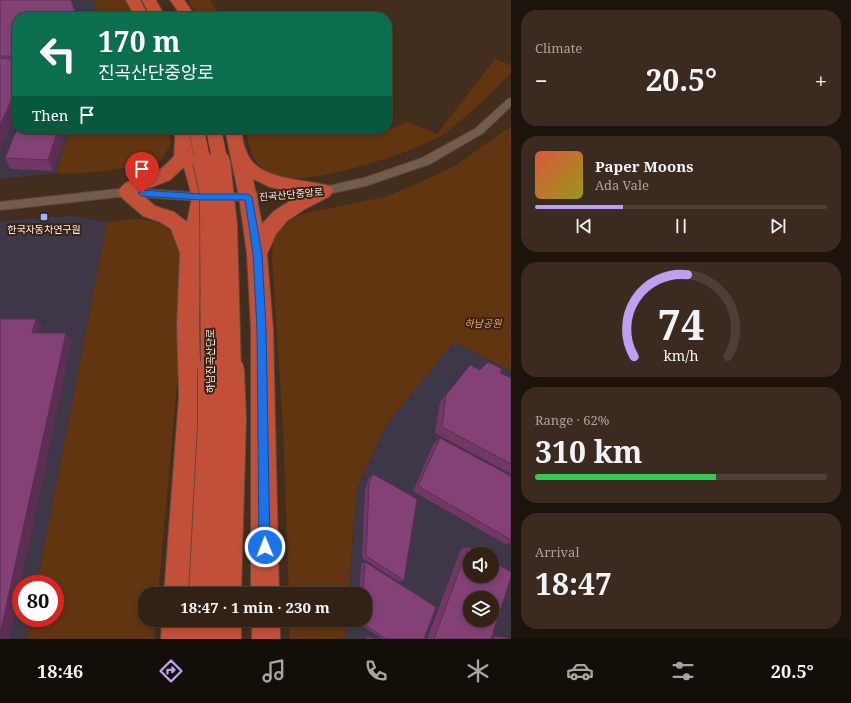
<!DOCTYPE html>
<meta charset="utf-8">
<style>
body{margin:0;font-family:"Noto Serif","Noto Sans KR",serif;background:#3a2a1f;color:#f1f3f6;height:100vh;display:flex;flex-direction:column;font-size:15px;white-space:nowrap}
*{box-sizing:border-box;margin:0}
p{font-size:13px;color:#a8a4a1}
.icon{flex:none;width:22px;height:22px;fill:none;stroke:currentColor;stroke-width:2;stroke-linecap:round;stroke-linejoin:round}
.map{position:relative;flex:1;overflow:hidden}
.sheet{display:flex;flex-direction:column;gap:10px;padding:10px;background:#1c130c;width:340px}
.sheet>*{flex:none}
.guide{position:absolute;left:12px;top:12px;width:380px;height:122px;border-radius:16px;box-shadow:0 2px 6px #0003,0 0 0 1px #4d3f35;background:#0b6e4f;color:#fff;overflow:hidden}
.controls{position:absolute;left:463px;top:547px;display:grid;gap:8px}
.controls a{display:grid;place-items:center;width:36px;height:36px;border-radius:50%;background:#322216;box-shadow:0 2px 6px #0003,0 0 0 1px #4d3f35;font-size:20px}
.speed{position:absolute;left:12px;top:575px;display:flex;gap:8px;font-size:20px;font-weight:700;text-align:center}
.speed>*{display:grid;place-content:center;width:52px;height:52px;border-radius:50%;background:#322216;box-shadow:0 2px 6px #0003,0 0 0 1px #4d3f35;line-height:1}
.speed .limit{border:6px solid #d22;background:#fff;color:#111}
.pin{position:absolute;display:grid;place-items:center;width:34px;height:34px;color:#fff;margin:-41px -17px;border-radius:50% 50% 50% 0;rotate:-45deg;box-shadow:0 0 4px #0007}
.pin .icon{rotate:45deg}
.me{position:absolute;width:44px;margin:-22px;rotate:359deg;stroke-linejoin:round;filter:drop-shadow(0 0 3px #0008)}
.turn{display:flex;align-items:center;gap:14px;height:84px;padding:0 20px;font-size:18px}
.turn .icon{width:52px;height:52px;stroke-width:2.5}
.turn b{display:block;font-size:28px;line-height:34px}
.then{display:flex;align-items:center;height:38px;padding:0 20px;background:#0003;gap:8px;font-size:15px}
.big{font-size:30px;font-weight:700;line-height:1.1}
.sheet .widget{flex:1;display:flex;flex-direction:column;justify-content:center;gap:6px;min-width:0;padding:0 14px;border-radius:16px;background:#3a2a1f}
.sheet .dial{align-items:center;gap:0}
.dial svg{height:104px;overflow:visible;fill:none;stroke:#4d3f35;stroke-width:7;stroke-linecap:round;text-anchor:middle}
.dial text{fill:#f1f3f6;stroke:none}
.song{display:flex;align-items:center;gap:12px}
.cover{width:48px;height:48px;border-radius:6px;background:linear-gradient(135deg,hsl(10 70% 55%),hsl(60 70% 35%))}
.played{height:4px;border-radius:2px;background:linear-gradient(90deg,#bca0f2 30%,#4d3f35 30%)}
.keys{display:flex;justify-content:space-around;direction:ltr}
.heat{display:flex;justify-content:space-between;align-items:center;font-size:22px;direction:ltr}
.charge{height:6px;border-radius:3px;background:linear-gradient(90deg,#34c759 62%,#4d3f35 0)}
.trip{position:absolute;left:138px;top:587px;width:234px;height:40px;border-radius:16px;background:#322216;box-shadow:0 2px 6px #0003,0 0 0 1px #4d3f35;font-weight:700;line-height:40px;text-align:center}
.tab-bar{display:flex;height:64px;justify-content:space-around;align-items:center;background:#140e09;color:#a8a4a1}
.tab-bar .icon{width:28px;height:28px}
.tab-bar .current{color:#bca0f2}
.tab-bar b{font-size:18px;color:#f1f3f6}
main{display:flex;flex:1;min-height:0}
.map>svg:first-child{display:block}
.industrial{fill:#3d3747;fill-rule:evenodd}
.green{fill:#613510}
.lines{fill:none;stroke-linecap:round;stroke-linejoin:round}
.minor-casing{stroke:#5c493c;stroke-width:2}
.trunk-casing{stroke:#5c493c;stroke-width:2}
.minor{fill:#745b4a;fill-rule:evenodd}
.trunk{fill:#c25038;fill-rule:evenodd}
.trunk-bridge-far2-casing{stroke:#5c493c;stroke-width:16;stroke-linecap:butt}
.trunk-bridge-far1-casing{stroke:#5c493c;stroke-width:22;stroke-linecap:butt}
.trunk-bridge-casing{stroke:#5c493c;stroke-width:28;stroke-linecap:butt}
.trunk-bridge-far2{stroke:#c25038;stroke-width:15}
.trunk-bridge-far1{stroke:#c25038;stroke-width:20}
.trunk-bridge{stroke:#c25038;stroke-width:26}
.wall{fill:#713865}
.shaded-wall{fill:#5c2e53}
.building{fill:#834176;stroke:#5c2e53;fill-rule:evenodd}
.route{fill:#1a73e8;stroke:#114b97}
.poi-dot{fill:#9cb4fd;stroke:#382314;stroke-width:1.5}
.labels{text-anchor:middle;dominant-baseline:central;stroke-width:4;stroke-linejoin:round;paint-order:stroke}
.street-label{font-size:10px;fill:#feefe5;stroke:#382314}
.poi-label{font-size:10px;fill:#feefe5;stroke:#382314}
.park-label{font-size:10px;font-style:italic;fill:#f6aa72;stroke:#382314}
</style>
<main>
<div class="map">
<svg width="511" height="639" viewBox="0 0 511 639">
<rect width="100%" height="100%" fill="#432d1d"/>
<path class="industrial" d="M 0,0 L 94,0 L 97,17 L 17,17 L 17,129 L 69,129 L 56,173 L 0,179 Z
M 72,216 L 107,222 L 37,584 L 21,584 L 21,618 L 30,618 L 26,639 L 0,639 L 0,221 Z
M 454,342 L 511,371 L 511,639 L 345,639 L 346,620 L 365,620 L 365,594 L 348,594 L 357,487 L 388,422 ZM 470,554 L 492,554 L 492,576 L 470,576 ZM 470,598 L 492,598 L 492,620 L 470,620 Z"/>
<path class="green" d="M 94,0 L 126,0 L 135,17 L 97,17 Z
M 188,0 L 210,0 L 222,17 L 199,17 Z
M 495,59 L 511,65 L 511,73 C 494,91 477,107 458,123 C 452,127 447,133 441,136 C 408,154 314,185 277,177 C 271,175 264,170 259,165 C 251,158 248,140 245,129 L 362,129 C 383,134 389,129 408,122 L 437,134 Z
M 511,126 L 511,371 L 454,342 L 388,422 L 357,487 L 348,594 L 289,594 L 283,429 L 272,259 L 273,238 L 285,223 L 302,214 L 384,197 L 414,185 L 455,166 Z
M 69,129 L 168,129 L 171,144 L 161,160 L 150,166 L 137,169 L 122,168 L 106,171 L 68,174 L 56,173 Z
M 135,219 C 149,220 168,223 177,235 C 179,238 181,244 182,247 L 180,350 L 158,594 L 145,594 L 145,620 L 156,620 L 154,639 L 26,639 L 30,618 L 55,618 L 55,584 L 37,584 L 107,222 Z
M 289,620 L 346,620 L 345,639 L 290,639 Z"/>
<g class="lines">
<g class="minor-casing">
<path id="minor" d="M 511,98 L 511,106 L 483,133 L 430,164 L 365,186 L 324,195 L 248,201 L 201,201 L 127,196 L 0,210 L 0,202 L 127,188 L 201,193 L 248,193 L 324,187 L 364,178 L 422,158 L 475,129 L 508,99 Z"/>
</g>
<g class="trunk-casing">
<path id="trunk" d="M 126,0 L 140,0 L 149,17 L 135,17 Z
M 142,0 L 156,0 L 165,17 L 151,17 Z
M 170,0 L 184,0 L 196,17 L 182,17 Z
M 173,129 L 189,129 L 210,197 L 200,253 L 199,325 L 201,396 L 192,594 L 164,594 L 179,396 L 177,325 L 180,253 L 171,229 L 160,222 L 143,216 L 121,197 L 118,192 C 126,177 142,179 156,172 C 163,168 169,162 174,156 L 175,137 ZM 184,167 L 192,197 L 187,222 L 174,212 L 155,206 L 139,192 L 170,180 Z
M 225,129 L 241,129 C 243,137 243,146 247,153 C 258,181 306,179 330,186 L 333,191 L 330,196 L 305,209 L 287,221 L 276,234 L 267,254 L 273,329 L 279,594 L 251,594 L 251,329 L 247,254 L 239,197 ZM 253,179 L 270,187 L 301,194 L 274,211 L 262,224 Z
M 162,620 L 241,620 L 241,639 L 161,639 Z
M 252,620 L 280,620 L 280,639 L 252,639 Z"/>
</g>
<use href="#minor" class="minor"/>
<use href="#trunk" class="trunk"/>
<g class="trunk-bridge-far2-casing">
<path id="trunk-bridge-far2" d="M 214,130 L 220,162
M 197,132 L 203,162"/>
</g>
<g class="trunk-bridge-far1-casing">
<path id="trunk-bridge-far1" d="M 203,161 L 210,193 L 211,370
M 220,161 L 227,225 L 231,370"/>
</g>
<g class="trunk-bridge-casing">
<path id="trunk-bridge" d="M 202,594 L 211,425 L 211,369
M 228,594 L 233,419 L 231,369"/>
</g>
<use href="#trunk-bridge-far2" class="trunk-bridge-far2"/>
<use href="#trunk-bridge-far1" class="trunk-bridge-far1"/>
<use href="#trunk-bridge" class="trunk-bridge"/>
</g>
<path class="wall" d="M 0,0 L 17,17 L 17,111 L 0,149 Z
M 66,129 L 53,171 L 11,169 L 5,158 Z
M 470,365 L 480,370 L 500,373 L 511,378 L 511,474 L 435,433 L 440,402 Z
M 440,438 L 511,476 L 511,543 L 505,544 L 413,491 L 434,443 Z
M 373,474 L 404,580 L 399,582 L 362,558 L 365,489 L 369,478 Z
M 468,547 L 491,639 L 427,639 L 461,549 Z
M 365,562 L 424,639 L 382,639 L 358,623 L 358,620 L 365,620 L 365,594 L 359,594 L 361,564 Z
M 367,636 L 371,637 L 374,639 L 365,639 Z
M 494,636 L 504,637 L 508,639 L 493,639 Z"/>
<path class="shaded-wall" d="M 17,88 L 17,111 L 0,149 L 0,125 Z
M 58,129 L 66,129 L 53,171 L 48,160 Z
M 36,319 L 42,327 L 39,341 L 32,333 Z
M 66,333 L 72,341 L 9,639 L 0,639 L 0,634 Z"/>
<path class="building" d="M 0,0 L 71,0 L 77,17 L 17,17 L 17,56 L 0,56 Z
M 0,58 L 17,59 L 17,88 L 0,125 Z
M 17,129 L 58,129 L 48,160 L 5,158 Z
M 0,319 L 36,319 L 32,333 L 66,333 L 0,634 Z
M 488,362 L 502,369 L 500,373 L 511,378 L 511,464 L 442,427 L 446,395 L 470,365 L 480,370 Z
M 440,438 L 511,476 L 511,540 L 418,486 Z
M 373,474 L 417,499 L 404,580 L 366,556 L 369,484 Z
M 468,547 L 480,554 L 470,554 L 470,576 L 492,576 L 492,561 L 511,572 L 511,577 L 491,639 L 434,639 ZM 470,598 L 492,598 L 492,620 L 470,620 Z
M 365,562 L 436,607 L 424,639 L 386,639 L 362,623 L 362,620 L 365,620 L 365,594 L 363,594 Z
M 504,637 L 508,639 L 503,639 Z"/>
<path class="route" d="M 142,190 L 201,194 L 248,194 L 252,197 L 262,254 L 266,329 L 270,547 L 269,551 L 265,553 L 261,551 L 259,547 L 257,329 L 253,254 L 245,200 L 201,200 L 142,196 L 138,193 Z"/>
<rect class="poi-dot" x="40" y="213" width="8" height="8" rx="2"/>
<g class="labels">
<g class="street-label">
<text transform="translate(291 194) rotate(-5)">진곡산단중앙로</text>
<text transform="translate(210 361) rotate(-90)">하남진곡산단로</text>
</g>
<g class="poi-label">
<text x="44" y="229">한국자동차연구원</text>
</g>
<g class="park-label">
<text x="483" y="323">하남공원</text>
</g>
</g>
</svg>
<div class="controls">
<a><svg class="icon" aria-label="sound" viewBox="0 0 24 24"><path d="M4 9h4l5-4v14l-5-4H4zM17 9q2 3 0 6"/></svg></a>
<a><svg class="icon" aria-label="layers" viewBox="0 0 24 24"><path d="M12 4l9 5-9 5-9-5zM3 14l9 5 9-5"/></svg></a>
</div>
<div class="speed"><div class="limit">80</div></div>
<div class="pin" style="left:142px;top:193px;background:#d93025"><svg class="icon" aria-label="arrive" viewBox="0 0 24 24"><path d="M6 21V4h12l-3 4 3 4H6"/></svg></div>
<svg class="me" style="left:265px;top:547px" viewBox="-20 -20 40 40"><circle r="17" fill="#1a73e8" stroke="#fff" stroke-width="3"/><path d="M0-11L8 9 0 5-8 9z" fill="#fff"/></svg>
<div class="trip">18:47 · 1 min · 230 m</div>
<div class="guide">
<div class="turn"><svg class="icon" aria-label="left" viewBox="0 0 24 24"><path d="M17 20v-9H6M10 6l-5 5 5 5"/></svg><div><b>170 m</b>진곡산단중앙로</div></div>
<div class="then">Then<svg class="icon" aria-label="arrive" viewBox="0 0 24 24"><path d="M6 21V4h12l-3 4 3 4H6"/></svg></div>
</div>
</div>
<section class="sheet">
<div class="widget"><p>Climate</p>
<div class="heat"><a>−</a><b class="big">20.5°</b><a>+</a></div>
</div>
<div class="widget">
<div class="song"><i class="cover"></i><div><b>Paper Moons</b><p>Ada Vale</p></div></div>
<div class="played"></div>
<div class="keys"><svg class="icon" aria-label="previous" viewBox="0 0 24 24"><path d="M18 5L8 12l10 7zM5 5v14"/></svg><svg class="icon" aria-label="pause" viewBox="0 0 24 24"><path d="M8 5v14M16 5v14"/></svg><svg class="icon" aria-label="next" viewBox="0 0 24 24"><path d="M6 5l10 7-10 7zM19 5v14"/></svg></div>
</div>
<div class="widget dial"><svg viewBox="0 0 100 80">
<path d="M14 69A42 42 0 1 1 86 69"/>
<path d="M14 69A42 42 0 0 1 55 6" stroke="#bca0f2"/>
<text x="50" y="56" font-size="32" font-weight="700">74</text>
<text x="50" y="72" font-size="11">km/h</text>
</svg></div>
<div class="widget"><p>Range · 62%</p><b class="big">310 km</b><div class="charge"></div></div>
<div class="widget"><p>Arrival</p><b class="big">18:47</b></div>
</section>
</main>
<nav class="tab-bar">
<b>18:46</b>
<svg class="icon current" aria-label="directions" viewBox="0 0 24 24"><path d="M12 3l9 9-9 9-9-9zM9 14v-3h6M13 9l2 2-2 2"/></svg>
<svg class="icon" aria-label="music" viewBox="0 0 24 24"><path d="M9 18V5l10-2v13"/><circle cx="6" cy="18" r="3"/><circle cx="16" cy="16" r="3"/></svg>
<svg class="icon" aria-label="phone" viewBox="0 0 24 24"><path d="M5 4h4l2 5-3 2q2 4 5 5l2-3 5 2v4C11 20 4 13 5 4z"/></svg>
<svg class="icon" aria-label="climate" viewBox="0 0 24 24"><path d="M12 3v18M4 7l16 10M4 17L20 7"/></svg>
<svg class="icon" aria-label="car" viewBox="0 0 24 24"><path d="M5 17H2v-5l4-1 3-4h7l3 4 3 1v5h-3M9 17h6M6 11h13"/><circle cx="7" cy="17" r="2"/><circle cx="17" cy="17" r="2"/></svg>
<svg class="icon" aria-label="filters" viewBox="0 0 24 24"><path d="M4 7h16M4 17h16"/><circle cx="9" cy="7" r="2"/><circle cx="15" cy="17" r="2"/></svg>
<b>20.5°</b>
</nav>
